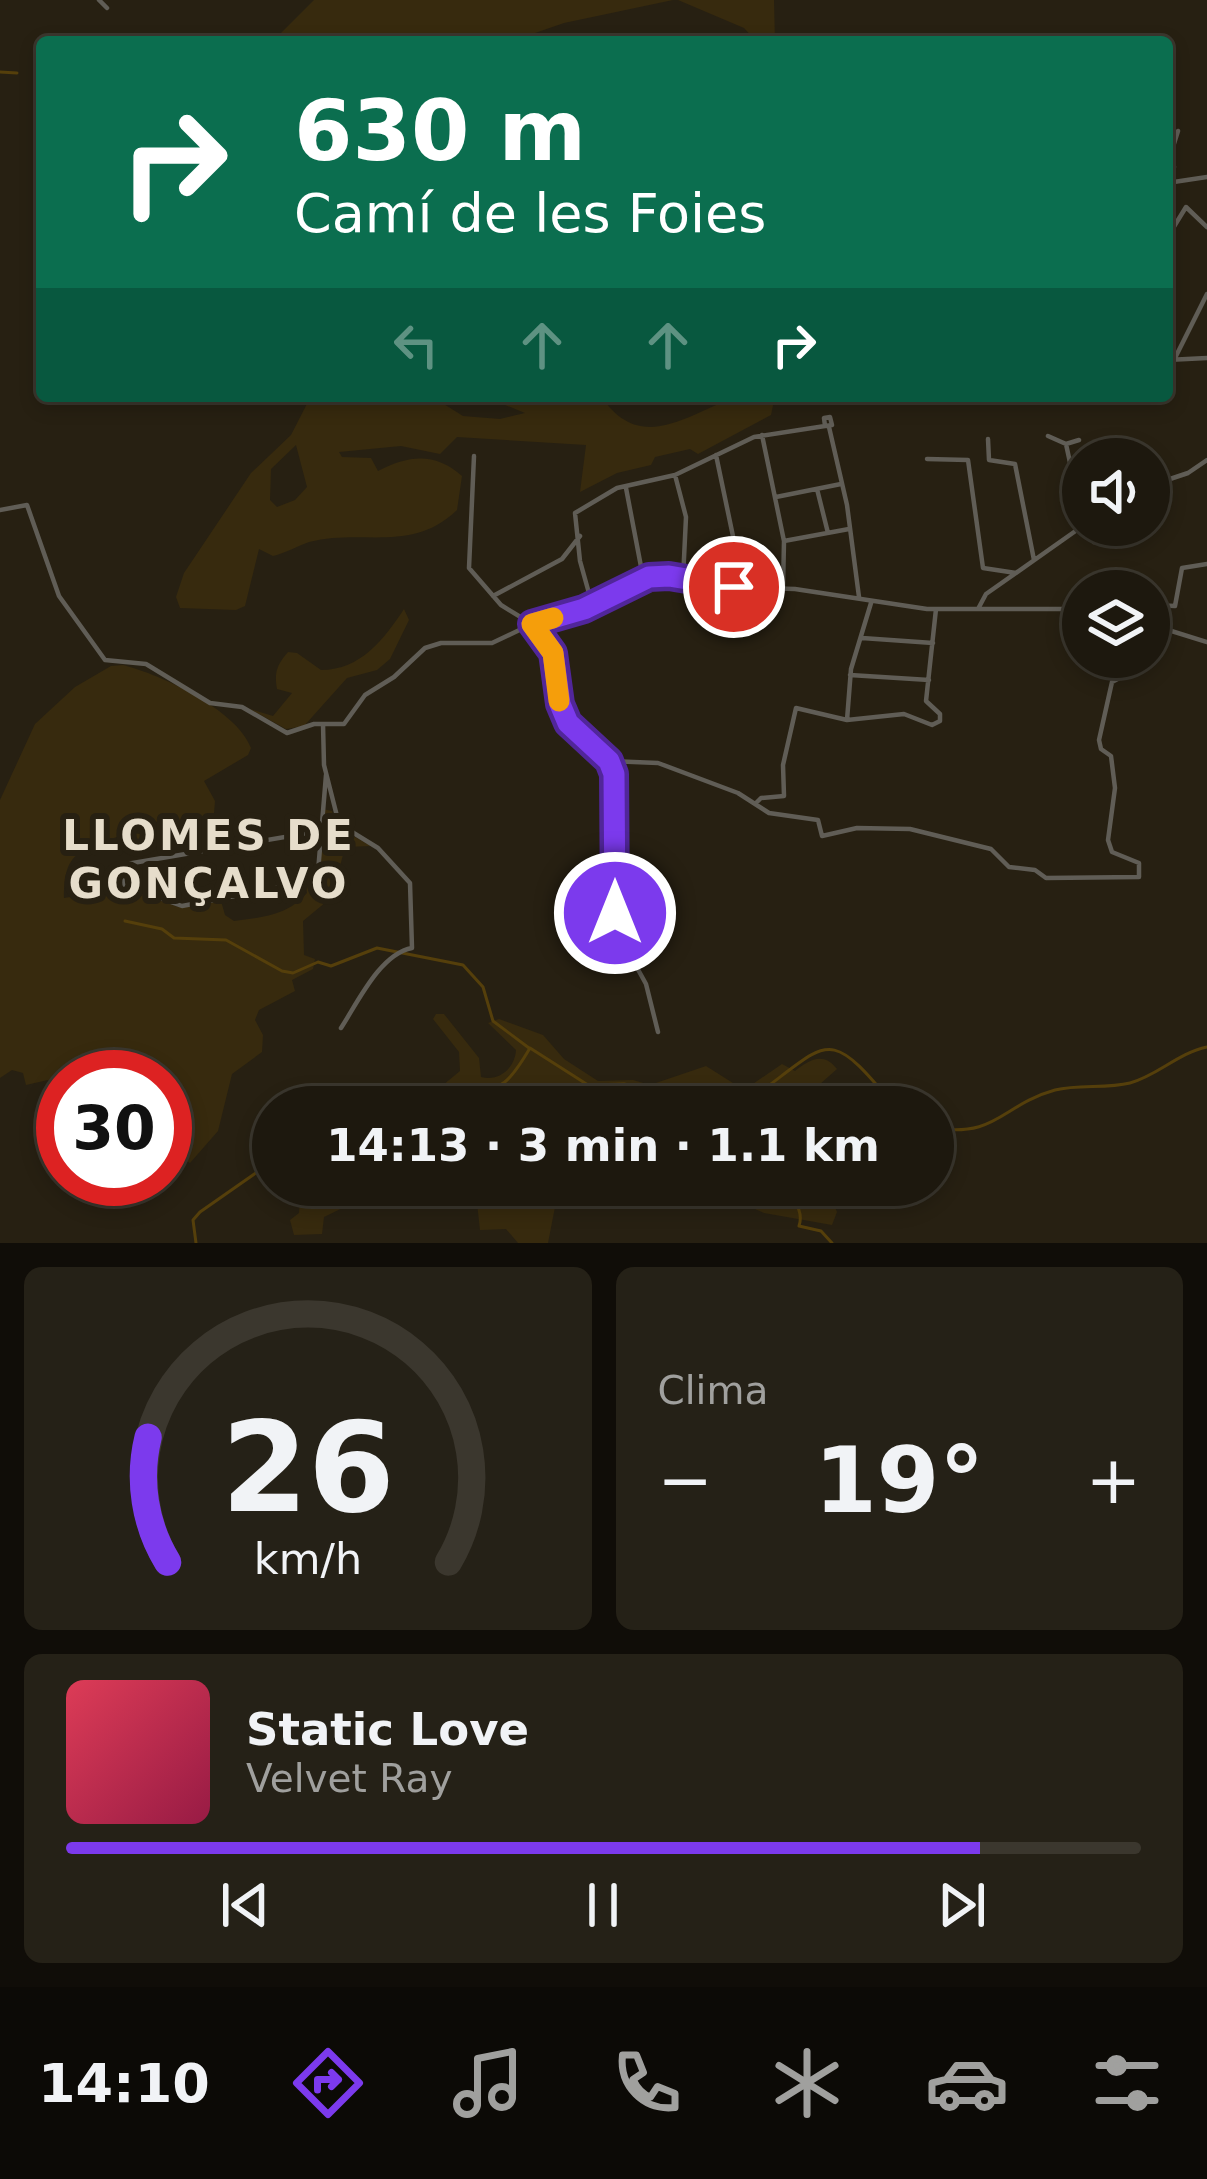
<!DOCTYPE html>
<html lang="es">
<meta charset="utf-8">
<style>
body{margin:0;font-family:"DejaVu Sans",sans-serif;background:#252117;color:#f1f3f6;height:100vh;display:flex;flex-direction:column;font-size:45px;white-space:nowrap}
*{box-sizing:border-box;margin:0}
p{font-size:39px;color:#a0a09e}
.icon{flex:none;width:66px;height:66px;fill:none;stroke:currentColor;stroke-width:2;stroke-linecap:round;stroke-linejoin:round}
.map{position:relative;height:1243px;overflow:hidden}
.sheet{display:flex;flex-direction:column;gap:24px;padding:24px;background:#100d08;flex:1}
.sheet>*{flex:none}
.guide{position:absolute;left:36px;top:36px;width:1137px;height:366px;border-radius:12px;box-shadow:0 6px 18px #0003,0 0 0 3px #3b372e;background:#0b6e4f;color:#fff;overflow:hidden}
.fabs{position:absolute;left:1062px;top:438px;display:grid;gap:24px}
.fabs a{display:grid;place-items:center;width:108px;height:108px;border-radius:50%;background:#1d180e;box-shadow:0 6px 18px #0003,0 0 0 3px #3b372e;font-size:60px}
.speed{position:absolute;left:36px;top:1050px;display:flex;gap:24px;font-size:60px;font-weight:700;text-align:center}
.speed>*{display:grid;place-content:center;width:156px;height:156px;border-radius:50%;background:#1d180e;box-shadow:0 6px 18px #0003,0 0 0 3px #3b372e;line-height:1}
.speed .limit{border:18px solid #d22;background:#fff;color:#111}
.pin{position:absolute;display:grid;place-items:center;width:102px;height:102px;color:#fff;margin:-51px;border:6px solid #fff;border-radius:50%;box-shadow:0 3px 12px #0007}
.me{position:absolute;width:132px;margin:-66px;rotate:0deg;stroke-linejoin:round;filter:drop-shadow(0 0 9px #0008)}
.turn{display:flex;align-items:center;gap:42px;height:252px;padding:0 60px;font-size:54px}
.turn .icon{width:156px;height:156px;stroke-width:2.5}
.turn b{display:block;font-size:84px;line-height:102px}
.lanes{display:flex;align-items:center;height:114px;padding:0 60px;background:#0003;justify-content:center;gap:60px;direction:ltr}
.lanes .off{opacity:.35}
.big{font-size:90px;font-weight:700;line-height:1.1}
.sheet .tile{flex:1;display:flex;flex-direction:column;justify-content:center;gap:18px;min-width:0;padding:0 42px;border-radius:18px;background:#252117}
.sheet .dial{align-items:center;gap:0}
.dial svg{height:312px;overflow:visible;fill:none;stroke:#3b372e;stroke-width:7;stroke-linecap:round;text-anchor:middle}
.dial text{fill:#f1f3f6;stroke:none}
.song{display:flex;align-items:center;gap:36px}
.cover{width:144px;height:144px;border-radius:18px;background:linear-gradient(135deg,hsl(350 70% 55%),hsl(340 70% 35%))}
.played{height:12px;border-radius:6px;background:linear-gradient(90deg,#7c3aed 85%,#3b372e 85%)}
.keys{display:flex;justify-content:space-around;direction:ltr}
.heat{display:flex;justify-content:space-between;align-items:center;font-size:66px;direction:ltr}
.sheet .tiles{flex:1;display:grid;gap:24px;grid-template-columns:1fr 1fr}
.tile:last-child{grid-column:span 2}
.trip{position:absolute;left:252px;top:1086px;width:702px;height:120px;border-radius:60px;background:#1d180e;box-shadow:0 6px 18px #0003,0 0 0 3px #3b372e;font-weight:700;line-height:120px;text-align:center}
.dock{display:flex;height:192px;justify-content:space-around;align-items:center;background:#0c0a06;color:#a0a09e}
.dock .icon{width:84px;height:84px}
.dock .current{color:#7c3aed}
.dock b{font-size:54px;color:#f1f3f6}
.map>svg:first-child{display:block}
.green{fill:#372a0e;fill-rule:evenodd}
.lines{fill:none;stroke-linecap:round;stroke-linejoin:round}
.stream{stroke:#553f0b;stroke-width:3}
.street{stroke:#605d56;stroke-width:4.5}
.route-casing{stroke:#51269a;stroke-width:30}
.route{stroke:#7c3aed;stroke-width:21}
.slow{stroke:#f59e0b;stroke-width:21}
.labels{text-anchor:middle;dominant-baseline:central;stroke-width:12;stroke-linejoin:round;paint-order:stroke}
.district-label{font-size:42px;font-weight:bold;letter-spacing:3px;fill:#e6ddcb;stroke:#272012}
</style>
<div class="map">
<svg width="1207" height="1243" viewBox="0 0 1207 1243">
<rect width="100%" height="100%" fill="#272012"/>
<path class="green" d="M 314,0 L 673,0 L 564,23 L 509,42 L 265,42 L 277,37 Z
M 678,0 L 774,0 L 775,42 L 757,42 L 744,28 Z
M 311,396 L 431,396 L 463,416 L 500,419 L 525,413 L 483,396 L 601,396 C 641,456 688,413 737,397 C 748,394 763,396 775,396 L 771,415 L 698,454 L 690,449 L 655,457 L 651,465 L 617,473 L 580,492 L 586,445 L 457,437 L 440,454 L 401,446 L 339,452 L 342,457 L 371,458 L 378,471 C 409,455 435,452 462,476 L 457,510 C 411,554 363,528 309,542 C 297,546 286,553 273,556 L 259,549 L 245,606 L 236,610 L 180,608 L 176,597 L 184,573 L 251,473 L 291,435 ZM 296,445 L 307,487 L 295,500 L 277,507 L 270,500 L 271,469 Z
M 404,609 L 409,620 L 390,659 L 377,670 L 347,678 L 304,726 L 286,729 L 250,709 L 273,716 L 292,693 L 277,689 C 274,672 277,665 288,652 L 297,653 L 321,670 C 361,670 384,639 404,609 Z
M 123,665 C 162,675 237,710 251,748 L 248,755 L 204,781 L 215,801 L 212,838 L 184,826 L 150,832 L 140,849 L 121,839 L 124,832 L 140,834 L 139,818 L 126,819 L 119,836 C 80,852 64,850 64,898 L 129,888 L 178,907 L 221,901 L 225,915 L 234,921 C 262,917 287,916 307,893 L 306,886 L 317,881 L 323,809 L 332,811 L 337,827 L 371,846 L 345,847 L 332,897 L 303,921 L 304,955 L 315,959 L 313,969 L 292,980 L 295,991 L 259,1010 L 255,1020 L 263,1035 L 262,1052 L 232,1074 L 218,1131 L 190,1163 L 165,1149 L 165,1077 L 63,1077 L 63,1095 L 48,1080 L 26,1085 L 23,1073 L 12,1070 L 0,1078 L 0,800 L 35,724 L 75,687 L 111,666 Z
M 436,1014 L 444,1014 L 479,1058 L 481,1077 C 499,1082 515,1068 516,1050 L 488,1023 L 499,1019 L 543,1035 L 564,1059 L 598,1081 L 633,1080 L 650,1085 L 706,1066 L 744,1090 L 782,1064 L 795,1071 C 809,1060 823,1051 837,1069 L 794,1107 L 393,1107 L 437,1090 L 460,1071 L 459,1052 L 433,1019 Z
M 301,1185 L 451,1185 L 403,1198 L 359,1200 L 324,1217 L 322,1234 L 294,1235 L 290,1220 L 299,1213 Z
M 475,1185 L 548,1185 L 555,1207 L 548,1243 L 518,1243 L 506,1229 L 480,1230 Z
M 744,1185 L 826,1185 L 837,1212 L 832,1225 L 764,1213 L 755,1209 Z"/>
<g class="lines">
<path class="stream" d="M 0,72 L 17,73
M 125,921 L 162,929 L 174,938 L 226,940 L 282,971 L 293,973 L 318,962 L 331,966 L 377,948 L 463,965 L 483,987 L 493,1021 L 529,1048
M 451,1107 L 450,1100 C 495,1073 493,1111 530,1048 L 588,1085 L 624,1084 L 658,1091 L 690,1086 L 743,1099 L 752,1098 C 830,1042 826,1022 895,1107
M 933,1128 C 998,1138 1001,1105 1055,1090 C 1079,1084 1106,1089 1130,1083 C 1157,1076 1178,1053 1207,1047
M 773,1185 C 789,1192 805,1208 799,1226 L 821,1231 L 832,1243
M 196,1243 L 193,1220 L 200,1212 L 273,1161"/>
<path class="street" d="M 99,0 L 107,8
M 1167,168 L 1174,167 L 1171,153 L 1178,131
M 1167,183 L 1207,177
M 1167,238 L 1186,207 L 1207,227
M 1167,360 L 1207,358
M 1174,360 L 1207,294
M 830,417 L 832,425 L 825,426 L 824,418 Z
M 829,427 L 847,505 L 859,597
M 762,435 L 784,541 L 783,588
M 1048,436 L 1066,444
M 988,439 L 989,460 L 1015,464 L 1034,560
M 1079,440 L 1066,444 L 1083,523
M 716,455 L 734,541 L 734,585
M 474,456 L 469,568 L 501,605 L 532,624 L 548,643 L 563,715 L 573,729 L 609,761 L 614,774 L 615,913 L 624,944 L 646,984 L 658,1032
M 927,459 L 968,460 L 983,568 L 1016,573
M 675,475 L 686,517 L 683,579
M 1149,486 L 1188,473 L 1207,460
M 626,488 L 643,577
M 817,489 L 828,533
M 776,497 L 841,484
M 0,510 L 27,505 L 59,596 L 105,660 L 146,664 L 210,703 L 242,707 L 287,733 L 314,724 L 344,724 L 365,695 L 394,677 L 425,648 L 441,643 L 492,643 L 532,624 L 584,609 L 627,585 L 654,576 L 733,587 L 795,589 L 927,609 L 1083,609
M 1084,525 L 1094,542
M 784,541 L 849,529
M 1121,586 L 1123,591
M 493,596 L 562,559 L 580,536
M 592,604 L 580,561 L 575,513 L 617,488 L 675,475 L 754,437 L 825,426
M 1154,605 L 1175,606 L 1182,568 L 1207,564
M 978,609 L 986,594 L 1084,525
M 1149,624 L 1207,642
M 862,638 L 933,643
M 850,675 L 929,680
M 847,720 L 851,669 L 871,603
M 323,724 L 324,765 L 339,824 L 378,848 L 410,883 L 412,948 C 380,954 358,1002 341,1028
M 609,761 L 658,763 L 738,793 L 769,813 L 818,820 L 822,836 L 857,828 L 910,829 L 991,849 L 1009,867 L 1035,870 L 1046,878 L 1139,877 L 1139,863 L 1112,852 L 1108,840 L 1115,788 L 1111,756 L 1101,749 L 1099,740 L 1112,682 L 1125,675 L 1105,657
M 755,804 L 761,798 L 784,796 L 783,765 L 796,708 L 847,720 L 904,714 L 932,725 L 940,721 L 940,714 L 926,701 L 936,609
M 320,831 L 121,865 L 123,885 L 182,906 L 313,881 L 318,872 L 326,775"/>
</g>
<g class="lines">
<g class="route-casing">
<path id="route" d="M 615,913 L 614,774 L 609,761 L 568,723 L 560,704 L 553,653 L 532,624 L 584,609 L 649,577 L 669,576 L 734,587"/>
</g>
<use href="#route" class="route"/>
<path class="slow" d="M 553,618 L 532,624 L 553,653 L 559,701"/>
</g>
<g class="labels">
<g class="district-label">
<text x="209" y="835">LLOMES DE<tspan x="209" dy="48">GONÇALVO</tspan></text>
</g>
</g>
</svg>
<div class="fabs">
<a><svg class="icon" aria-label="sound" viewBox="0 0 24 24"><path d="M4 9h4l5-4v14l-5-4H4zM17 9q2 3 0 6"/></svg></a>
<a><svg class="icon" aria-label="layers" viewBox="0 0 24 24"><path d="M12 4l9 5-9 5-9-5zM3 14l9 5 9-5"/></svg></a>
</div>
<div class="speed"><div class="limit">30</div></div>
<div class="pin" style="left:734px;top:587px;background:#d93025"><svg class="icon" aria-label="arrive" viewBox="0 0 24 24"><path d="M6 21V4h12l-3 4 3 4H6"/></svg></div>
<svg class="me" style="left:615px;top:913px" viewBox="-20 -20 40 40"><circle r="17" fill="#7c3aed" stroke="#fff" stroke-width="3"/><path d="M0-11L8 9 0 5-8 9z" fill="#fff"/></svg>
<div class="trip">14:13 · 3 min · 1.1 km</div>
<div class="guide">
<div class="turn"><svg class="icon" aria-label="right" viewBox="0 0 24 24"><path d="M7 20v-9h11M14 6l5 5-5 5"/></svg><div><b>630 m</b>Camí de les Foies</div></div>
<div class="lanes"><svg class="icon off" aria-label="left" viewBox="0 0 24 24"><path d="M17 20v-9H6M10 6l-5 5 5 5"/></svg><svg class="icon off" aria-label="ahead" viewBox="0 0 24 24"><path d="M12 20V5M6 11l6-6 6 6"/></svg><svg class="icon off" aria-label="ahead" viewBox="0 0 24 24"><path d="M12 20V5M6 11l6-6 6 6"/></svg><svg class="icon" aria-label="right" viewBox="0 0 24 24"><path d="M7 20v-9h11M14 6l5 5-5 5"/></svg></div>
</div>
</div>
<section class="sheet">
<div class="tiles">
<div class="tile dial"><svg viewBox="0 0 100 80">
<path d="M14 69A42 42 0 1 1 86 69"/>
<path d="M14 69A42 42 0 0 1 9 37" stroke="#7c3aed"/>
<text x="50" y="56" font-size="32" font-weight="700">26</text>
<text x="50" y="72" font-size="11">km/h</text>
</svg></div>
<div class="tile"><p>Clima</p>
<div class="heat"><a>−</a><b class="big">19°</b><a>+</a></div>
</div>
<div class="tile">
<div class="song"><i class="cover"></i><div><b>Static Love</b><p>Velvet Ray</p></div></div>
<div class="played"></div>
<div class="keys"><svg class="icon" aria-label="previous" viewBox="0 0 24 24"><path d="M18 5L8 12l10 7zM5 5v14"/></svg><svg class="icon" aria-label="pause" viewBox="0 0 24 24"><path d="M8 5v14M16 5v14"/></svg><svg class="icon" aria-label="next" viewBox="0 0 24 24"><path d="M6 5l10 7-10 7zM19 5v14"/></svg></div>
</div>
</div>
</section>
<nav class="dock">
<b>14:10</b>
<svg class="icon current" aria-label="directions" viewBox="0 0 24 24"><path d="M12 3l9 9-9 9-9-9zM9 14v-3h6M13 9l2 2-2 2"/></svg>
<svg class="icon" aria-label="music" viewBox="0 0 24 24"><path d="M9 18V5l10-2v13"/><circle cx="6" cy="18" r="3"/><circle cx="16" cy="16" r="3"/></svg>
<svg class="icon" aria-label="phone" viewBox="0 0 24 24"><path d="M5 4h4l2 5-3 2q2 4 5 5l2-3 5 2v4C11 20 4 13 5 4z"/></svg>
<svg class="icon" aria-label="climate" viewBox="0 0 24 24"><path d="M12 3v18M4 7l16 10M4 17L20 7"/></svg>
<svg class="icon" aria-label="car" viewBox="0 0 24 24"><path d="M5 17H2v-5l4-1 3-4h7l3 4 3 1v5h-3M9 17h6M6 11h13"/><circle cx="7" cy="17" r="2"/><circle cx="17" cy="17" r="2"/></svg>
<svg class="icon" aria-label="filters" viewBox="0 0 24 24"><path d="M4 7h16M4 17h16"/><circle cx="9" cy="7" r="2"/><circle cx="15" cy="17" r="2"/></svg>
</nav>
